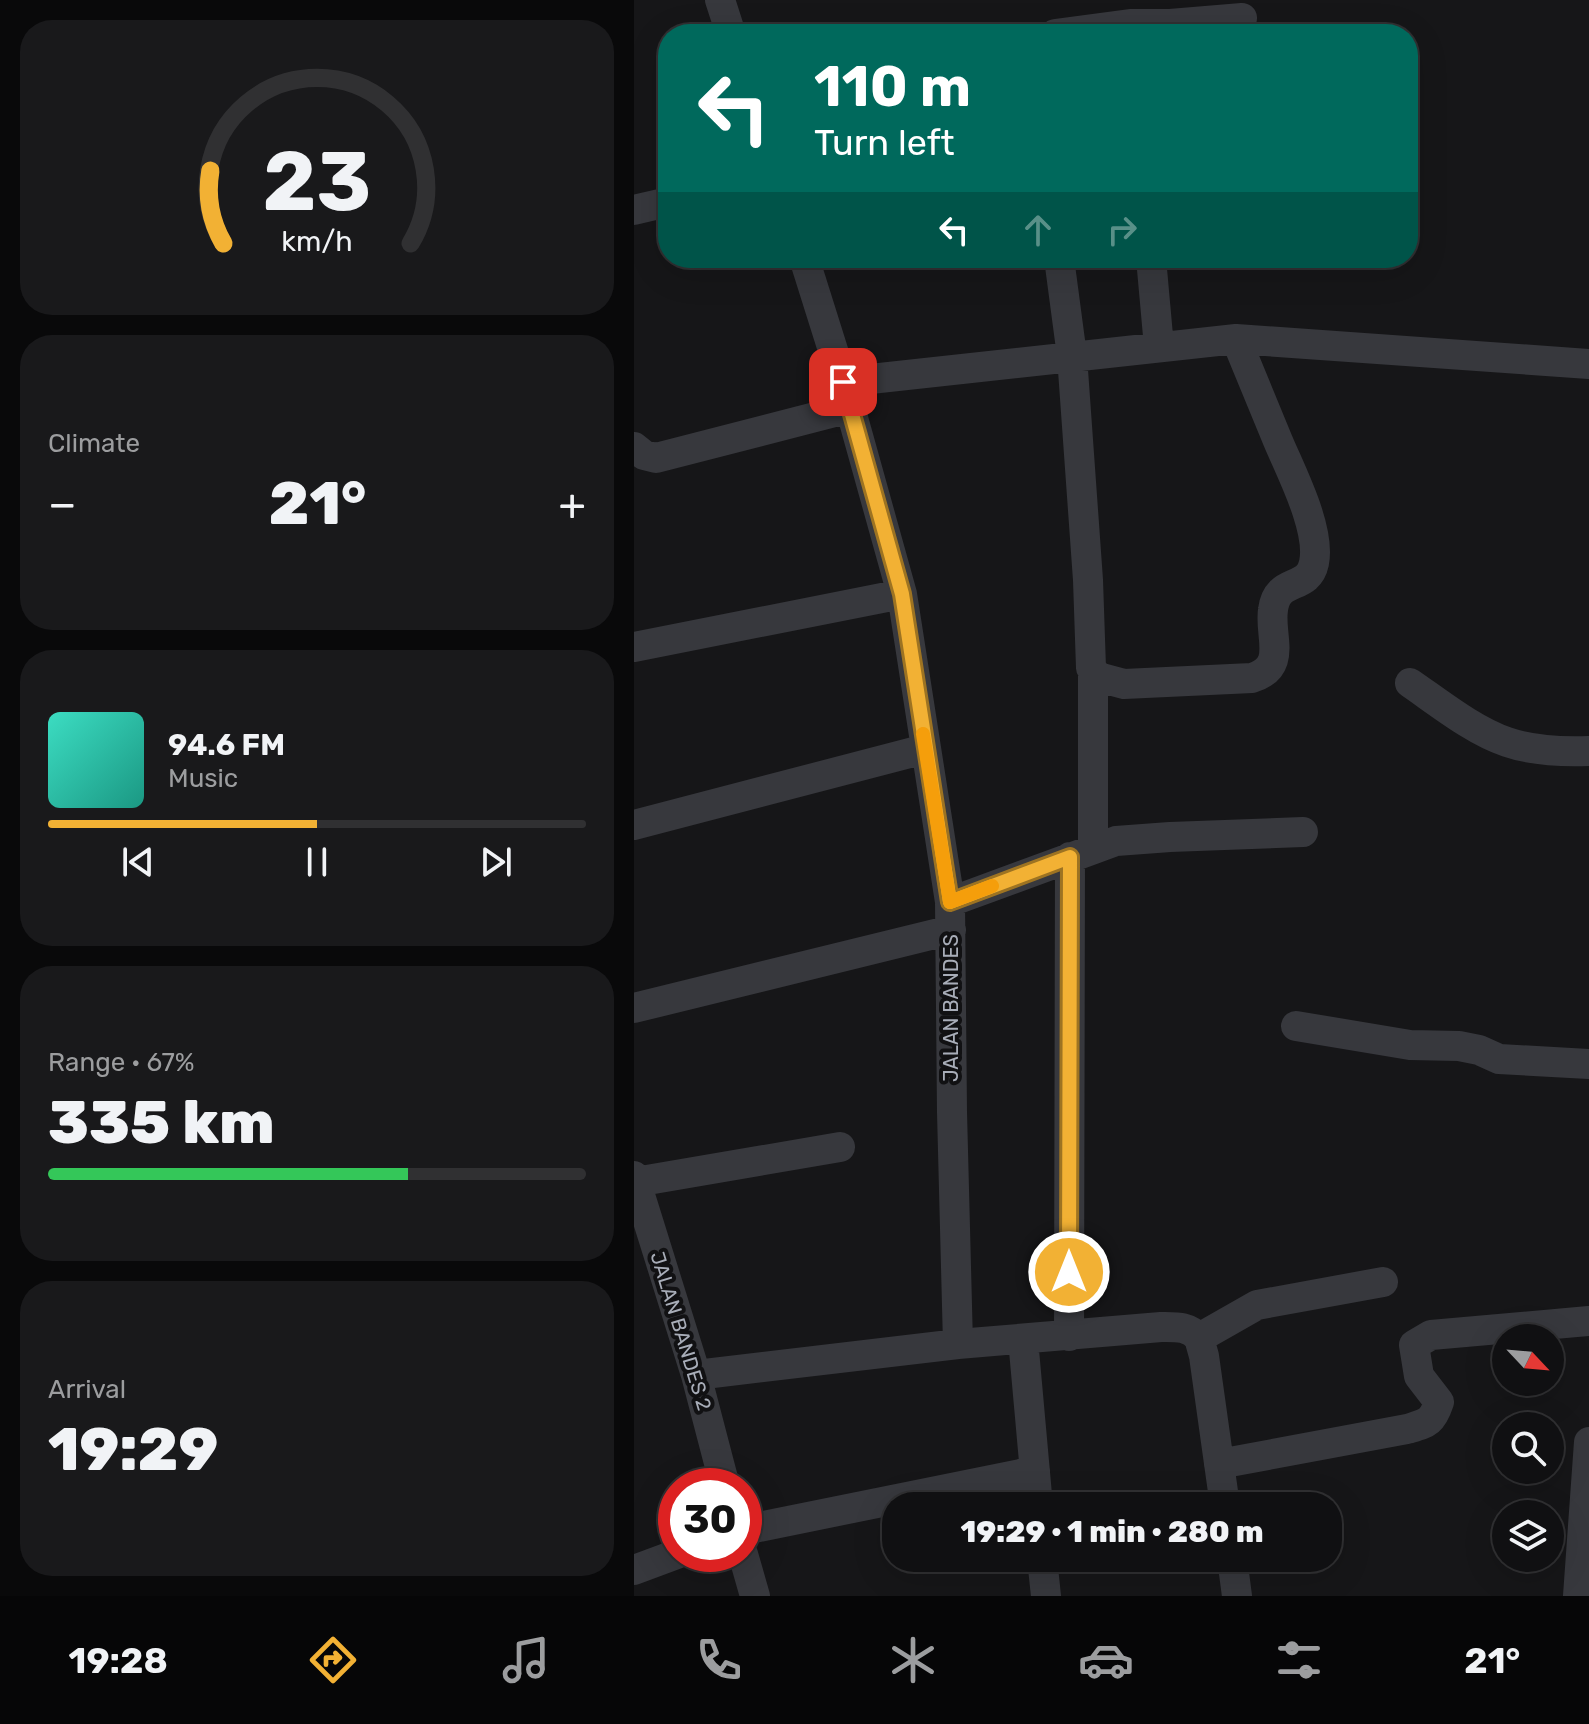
<!DOCTYPE html>
<meta charset="utf-8">
<style>
body{margin:0;font-family:Rubik,sans-serif;background:#19191b;color:#f1f3f6;height:100vh;display:flex;flex-direction:column;font-size:30px;white-space:nowrap}
*{box-sizing:border-box;margin:0}
p{font-size:26px;color:#9c9d9f}
.icon{flex:none;width:44px;height:44px;fill:none;stroke:currentColor;stroke-width:2;stroke-linecap:round;stroke-linejoin:round}
.map{position:relative;flex:1;overflow:hidden}
.sheet{display:flex;flex-direction:column;gap:20px;padding:20px;background:#09090a;width:634px}
.sheet>*{flex:none}
.hud{position:absolute;left:24px;top:24px;width:760px;height:244px;border-radius:32px;box-shadow:0 8px 32px #0002,0 0 0 2px #303032;background:#00695c;color:#fff;overflow:hidden}
.needle{width:52px;rotate:116deg}
.buttons{position:absolute;left:858px;top:1324px;display:grid;gap:16px}
.buttons a{display:grid;place-items:center;width:72px;height:72px;border-radius:50%;background:#101012;box-shadow:0 8px 32px #0002,0 0 0 2px #303032;font-size:40px}
.speed{position:absolute;left:24px;top:1468px;display:flex;gap:16px;font-size:40px;font-weight:700;text-align:center}
.speed>*{display:grid;place-content:center;width:104px;height:104px;border-radius:50%;background:#101012;box-shadow:0 8px 32px #0002,0 0 0 2px #303032;line-height:1}
.speed .limit{border:12px solid #d22;background:#fff;color:#111}
.pin{position:absolute;display:grid;place-items:center;width:68px;height:68px;color:#fff;margin:-34px;border-radius:16px;box-shadow:0 4px 12px #0006}
.me{position:absolute;width:88px;margin:-44px;rotate:0deg;stroke-linejoin:round;filter:drop-shadow(0 0 6px #0008)}
.turn{display:flex;align-items:center;gap:28px;height:168px;padding:0 24px;font-size:36px}
.turn .icon{width:104px;height:104px;stroke-width:2.5}
.turn b{display:block;font-size:56px;line-height:68px}
.lanes{display:flex;align-items:center;height:76px;padding:0 24px;background:#0003;justify-content:center;gap:40px;direction:ltr}
.lanes .off{opacity:.35}
.big{font-size:60px;font-weight:800;line-height:1.1}
.sheet .card{flex:1;display:flex;flex-direction:column;justify-content:center;gap:12px;min-width:0;padding:0 28px;border-radius:32px;background:#19191b}
.sheet .dial{align-items:center;gap:0}
.dial svg{height:208px;overflow:visible;fill:none;stroke:#303032;stroke-width:7;stroke-linecap:round;text-anchor:middle}
.dial text{fill:#f1f3f6;stroke:none}
.song{display:flex;align-items:center;gap:24px}
.cover{width:96px;height:96px;border-radius:12px;background:linear-gradient(135deg,hsl(170 70% 55%),hsl(170 70% 35%))}
.played{height:8px;border-radius:4px;background:linear-gradient(90deg,#f2b134 50%,#303032 50%)}
.keys{display:flex;justify-content:space-around;direction:ltr}
.heat{display:flex;justify-content:space-between;align-items:center;font-size:44px;direction:ltr}
.charge{height:12px;border-radius:6px;background:linear-gradient(90deg,#34c759 67%,#303032 0)}
.trip{position:absolute;left:248px;top:1492px;width:460px;height:80px;border-radius:32px;background:#101012;box-shadow:0 8px 32px #0002,0 0 0 2px #303032;font-weight:800;line-height:80px;text-align:center}
.menu{display:flex;height:128px;justify-content:space-around;align-items:center;background:#060607;color:#9c9d9f}
.menu .icon{width:56px;height:56px}
.menu .current{color:#f2b134}
.menu b{font-size:36px;color:#f1f3f6}
main{display:flex;flex:1;min-height:0}
.map>svg:first-child{display:block}
.lines{fill:none;stroke-linecap:round;stroke-linejoin:round}
.street{stroke:#37383d;stroke-width:30}
.route-casing{stroke:#9d7322;stroke-width:20}
.route{stroke:#f2b134;stroke-width:14}
.slow{stroke:#f59e0b;stroke-width:14}
.labels{text-anchor:middle;dominant-baseline:central;stroke-width:8;stroke-linejoin:round;paint-order:stroke}
.street-label{font-size:20px;fill:#a8adb8;stroke:#111113}
</style>
<main>
<section class="sheet">
<div class="card dial"><svg viewBox="0 0 100 80">
<path d="M14 69A42 42 0 1 1 86 69"/>
<path d="M14 69A42 42 0 0 1 9 41" stroke="#f2b134"/>
<text x="50" y="56" font-size="32" font-weight="700">23</text>
<text x="50" y="72" font-size="11">km/h</text>
</svg></div>
<div class="card"><p>Climate</p>
<div class="heat"><a>−</a><b class="big">21°</b><a>+</a></div>
</div>
<div class="card">
<div class="song"><i class="cover"></i><div><b>94.6 FM</b><p>Music</p></div></div>
<div class="played"></div>
<div class="keys"><svg class="icon" aria-label="previous" viewBox="0 0 24 24"><path d="M18 5L8 12l10 7zM5 5v14"/></svg><svg class="icon" aria-label="pause" viewBox="0 0 24 24"><path d="M8 5v14M16 5v14"/></svg><svg class="icon" aria-label="next" viewBox="0 0 24 24"><path d="M6 5l10 7-10 7zM19 5v14"/></svg></div>
</div>
<div class="card"><p>Range · 67%</p><b class="big">335 km</b><div class="charge"></div></div>
<div class="card"><p>Arrival</p><b class="big">19:29</b></div>
</section>
<div class="map">
<svg width="955" height="1596" viewBox="0 0 955 1596">
<rect width="100%" height="100%" fill="#161618"/>
<g class="lines">
<path class="street" d="M 86,0 L 97,34
M 421,34 L 496,24 L 536,24 L 608,18
M 0,210 L 34,202
M 170,258 L 209,382 L 268,594 L 316,902 L 318,1112 L 324,1344
M 425,258 L 438,356 L 454,580 L 457,668 L 464,677 L 490,684 L 618,678 C 654,667 635,636 639,610 C 643,576 674,592 680,563 C 687,529 657,472 644,441 C 630,407 616,373 602,339
M 517,258 L 525,347
M 209,382 L 602,339 L 955,364
M 0,447 L 10,455 L 22,458 L 216,408
M 0,647 L 268,594
M 776,683 C 805,703 840,731 873,742 C 899,751 928,752 955,751
M 0,825 L 291,749
M 459,849 L 459,673
M 316,902 L 482,841 L 536,837 L 669,832
M 0,1008 L 317,930
M 662,1026 L 776,1045 L 825,1046 L 845,1050 L 865,1059 L 955,1064
M 0,1176 L 62,1375 L 91,1486
M 2,1182 L 206,1147
M 435,1336 L 436,857
M 565,1338 L 623,1305 L 749,1282
M 565,1338 L 570,1356 L 591,1506
M 389,1339 L 404,1506
M 62,1375 L 324,1344 L 527,1327 C 543,1327 554,1326 565,1338
M 585,1464 L 773,1429 C 793,1423 798,1423 805,1402 L 785,1376 L 780,1345 L 797,1335 L 955,1321
M 110,1530 L 401,1471
M 109,1554 L 121,1596
M 408,1558 L 412,1596
M 598,1558 L 603,1596
M 0,1570 L 43,1554
M 944,1596 L 955,1442"/>
</g>
<g class="lines">
<g class="route-casing">
<path id="route" d="M 209,382 L 268,594 L 316,902 L 436,857 L 435,1272"/>
</g>
<use href="#route" class="route"/>
<path class="slow" d="M 289,734 L 316,902 L 358,886"/>
</g>
<g class="labels">
<g class="street-label">
<text transform="translate(317 1008) rotate(-90)">JALAN BANDES</text>
<text transform="translate(47 1331) rotate(73)">JALAN BANDES 2</text>
</g>
</g>
</svg>
<div class="buttons">
<a><svg class="needle" viewBox="-14 -14 28 28"><path d="M0-13l5 13h-10z" fill="#e53935"/><path d="M0 13l5-13h-10z" fill="#9c9d9f"/></svg></a>
<a><svg class="icon" aria-label="search" viewBox="0 0 24 24"><circle cx="10" cy="10" r="6"/><path d="M15 15l6 6"/></svg></a>
<a><svg class="icon" aria-label="layers" viewBox="0 0 24 24"><path d="M12 4l9 5-9 5-9-5zM3 14l9 5 9-5"/></svg></a>
</div>
<div class="speed"><div class="limit">30</div></div>
<div class="pin" style="left:209px;top:382px;background:#d93025"><svg class="icon" aria-label="arrive" viewBox="0 0 24 24"><path d="M6 21V4h12l-3 4 3 4H6"/></svg></div>
<svg class="me" style="left:435px;top:1272px" viewBox="-20 -20 40 40"><circle r="17" fill="#f2b134" stroke="#fff" stroke-width="3"/><path d="M0-11L8 9 0 5-8 9z" fill="#fff"/></svg>
<div class="trip">19:29 · 1 min · 280 m</div>
<div class="hud">
<div class="turn"><svg class="icon" aria-label="left" viewBox="0 0 24 24"><path d="M17 20v-9H6M10 6l-5 5 5 5"/></svg><div><b>110 m</b>Turn left</div></div>
<div class="lanes"><svg class="icon" aria-label="left" viewBox="0 0 24 24"><path d="M17 20v-9H6M10 6l-5 5 5 5"/></svg><svg class="icon off" aria-label="ahead" viewBox="0 0 24 24"><path d="M12 20V5M6 11l6-6 6 6"/></svg><svg class="icon off" aria-label="right" viewBox="0 0 24 24"><path d="M7 20v-9h11M14 6l5 5-5 5"/></svg></div>
</div>
</div>
</main>
<nav class="menu">
<b>19:28</b>
<svg class="icon current" aria-label="directions" viewBox="0 0 24 24"><path d="M12 3l9 9-9 9-9-9zM9 14v-3h6M13 9l2 2-2 2"/></svg>
<svg class="icon" aria-label="music" viewBox="0 0 24 24"><path d="M9 18V5l10-2v13"/><circle cx="6" cy="18" r="3"/><circle cx="16" cy="16" r="3"/></svg>
<svg class="icon" aria-label="phone" viewBox="0 0 24 24"><path d="M5 4h4l2 5-3 2q2 4 5 5l2-3 5 2v4C11 20 4 13 5 4z"/></svg>
<svg class="icon" aria-label="climate" viewBox="0 0 24 24"><path d="M12 3v18M4 7l16 10M4 17L20 7"/></svg>
<svg class="icon" aria-label="car" viewBox="0 0 24 24"><path d="M5 17H2v-5l4-1 3-4h7l3 4 3 1v5h-3M9 17h6M6 11h13"/><circle cx="7" cy="17" r="2"/><circle cx="17" cy="17" r="2"/></svg>
<svg class="icon" aria-label="filters" viewBox="0 0 24 24"><path d="M4 7h16M4 17h16"/><circle cx="9" cy="7" r="2"/><circle cx="15" cy="17" r="2"/></svg>
<b>21°</b>
</nav>
